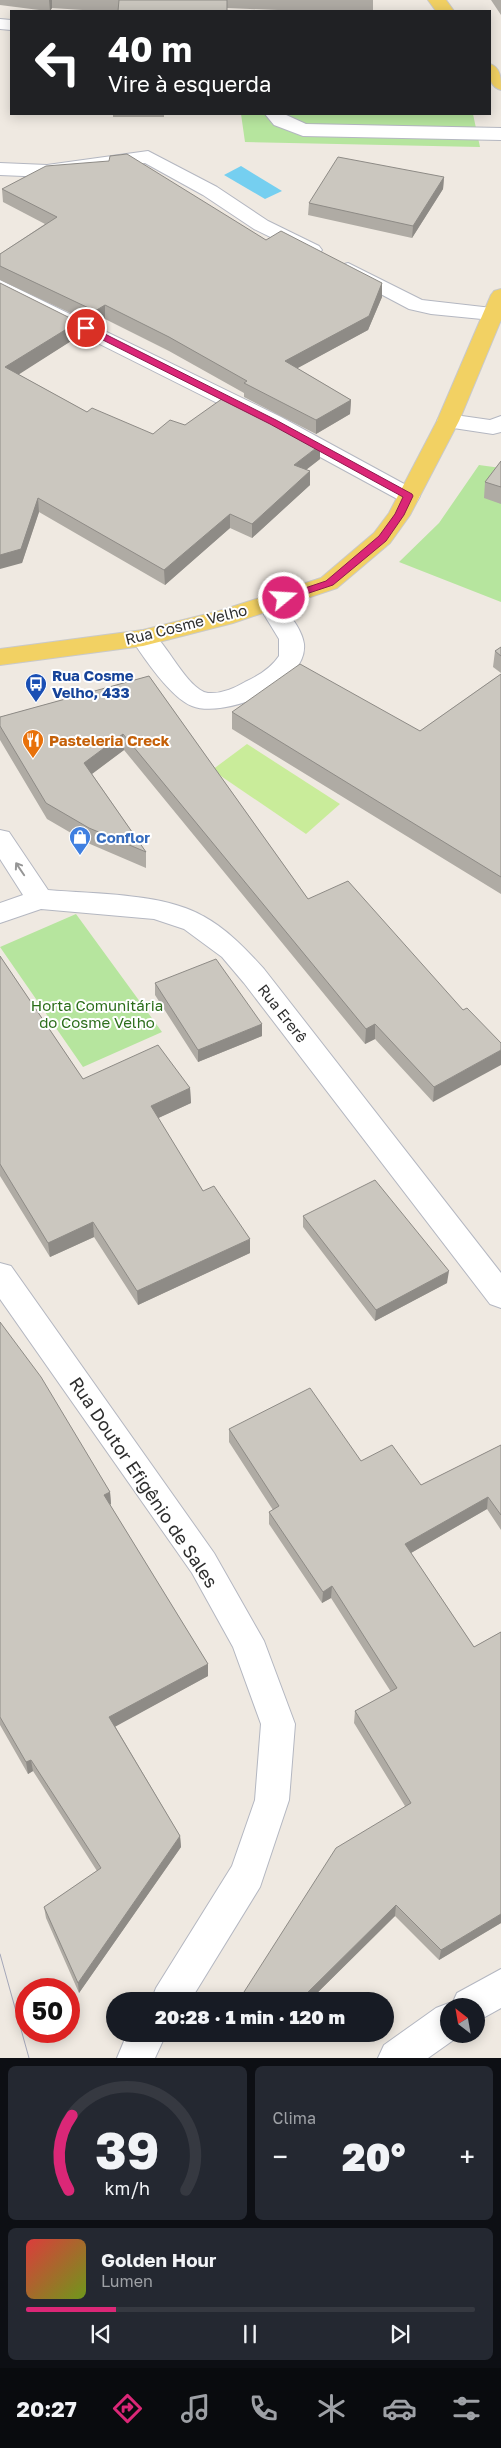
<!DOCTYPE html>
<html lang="pt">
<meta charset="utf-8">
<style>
body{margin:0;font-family:"Golos Text",sans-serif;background:#242831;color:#f1f3f6;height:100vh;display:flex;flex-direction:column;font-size:19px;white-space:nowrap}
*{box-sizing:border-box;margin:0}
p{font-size:16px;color:#9ea1a6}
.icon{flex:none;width:28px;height:28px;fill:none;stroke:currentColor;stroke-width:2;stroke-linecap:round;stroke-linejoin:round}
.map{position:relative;height:2058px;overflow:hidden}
.sheet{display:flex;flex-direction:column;gap:8px;padding:8px;background:#0d0f14;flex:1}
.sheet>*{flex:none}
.top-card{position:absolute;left:10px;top:10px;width:481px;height:105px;border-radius:0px;box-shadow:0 2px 12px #0003;background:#202124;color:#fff;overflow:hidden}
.needle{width:32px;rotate:329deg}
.fabs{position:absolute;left:440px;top:1998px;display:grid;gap:10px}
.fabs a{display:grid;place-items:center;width:45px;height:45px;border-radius:50%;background:#171b24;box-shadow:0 2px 12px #0003;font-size:25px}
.speed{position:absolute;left:15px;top:1978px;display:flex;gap:10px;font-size:25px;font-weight:700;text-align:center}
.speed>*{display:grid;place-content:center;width:65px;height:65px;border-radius:50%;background:#171b24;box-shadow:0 2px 12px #0003;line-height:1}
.speed .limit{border:8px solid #d22;background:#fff;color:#111}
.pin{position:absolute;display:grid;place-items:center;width:42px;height:42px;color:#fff;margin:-21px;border:2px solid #fff;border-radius:50%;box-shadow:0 1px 5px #0007}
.me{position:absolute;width:55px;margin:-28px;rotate:72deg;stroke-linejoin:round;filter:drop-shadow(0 0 4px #0008)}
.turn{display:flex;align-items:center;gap:18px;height:105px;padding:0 15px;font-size:22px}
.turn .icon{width:65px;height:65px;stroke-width:2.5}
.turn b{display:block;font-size:35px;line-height:42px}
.big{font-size:38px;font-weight:800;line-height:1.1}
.sheet .tile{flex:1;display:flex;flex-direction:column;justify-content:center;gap:8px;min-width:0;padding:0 18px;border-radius:8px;background:#242831}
.sheet .dial{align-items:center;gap:0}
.dial svg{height:130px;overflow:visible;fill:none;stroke:#363941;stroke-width:7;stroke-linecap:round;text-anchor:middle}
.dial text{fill:#f1f3f6;stroke:none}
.song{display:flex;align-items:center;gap:15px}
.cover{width:60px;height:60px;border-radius:8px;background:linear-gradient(135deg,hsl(0 70% 55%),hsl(80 70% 35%))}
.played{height:5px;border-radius:2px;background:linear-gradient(90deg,#db2777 20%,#363941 20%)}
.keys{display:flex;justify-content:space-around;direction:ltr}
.heat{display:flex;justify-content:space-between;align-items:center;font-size:28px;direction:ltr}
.sheet .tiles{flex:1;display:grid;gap:8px;grid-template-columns:1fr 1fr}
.tile:last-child{grid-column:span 2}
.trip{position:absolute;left:106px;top:1992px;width:288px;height:50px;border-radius:25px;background:#171b24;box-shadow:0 2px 12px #0003;font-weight:800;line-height:50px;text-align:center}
.tab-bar{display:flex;height:80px;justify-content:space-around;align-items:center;background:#090b0e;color:#9ea1a6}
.tab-bar .icon{width:35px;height:35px}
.tab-bar .active{color:#db2777}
.tab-bar b{font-size:22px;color:#f1f3f6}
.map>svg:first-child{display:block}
.green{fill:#b6e59e}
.pitch{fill:#c9ec9a}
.water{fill:#75cff0}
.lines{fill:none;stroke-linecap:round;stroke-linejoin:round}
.minor-casing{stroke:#b4b7c1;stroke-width:2}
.major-casing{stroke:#c9c9c9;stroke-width:2}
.minor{fill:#fff;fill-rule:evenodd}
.major{fill:#f2d163;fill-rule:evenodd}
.tram{stroke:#a3a6b8;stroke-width:1}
.wall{fill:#afaba4}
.shaded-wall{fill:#8e8b86}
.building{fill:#cbc7bf;stroke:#8e8b86}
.oneway{stroke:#969696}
.route{fill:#db2777;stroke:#8e194d}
.labels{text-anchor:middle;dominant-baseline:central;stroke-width:4;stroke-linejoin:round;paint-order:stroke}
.street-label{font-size:15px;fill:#2e2e2e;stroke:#fff}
.transit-label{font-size:15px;font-weight:bold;fill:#164399;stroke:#fff;text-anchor:start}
.food-label{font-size:15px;font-weight:bold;fill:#c56008;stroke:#fff;text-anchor:start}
.shop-label{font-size:15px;font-weight:bold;fill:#366cbe;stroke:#fff;text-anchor:start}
.park-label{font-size:15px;fill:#2c6e1b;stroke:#fff}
.near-street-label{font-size:18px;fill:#2e2e2e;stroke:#fff}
</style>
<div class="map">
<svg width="501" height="2058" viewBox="0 0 501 2058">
<rect width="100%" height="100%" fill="#efe9e1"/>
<path class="green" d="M 241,114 L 473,114 L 480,147 L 245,142 Z
M 479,465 L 501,468 L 501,602 L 399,562 L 439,523 Z
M 76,914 L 162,1032 L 83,1067 L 0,947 Z"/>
<path class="pitch" d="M 247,744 L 340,804 L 306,834 L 212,770 Z"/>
<path class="water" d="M 241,166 L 282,191 L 265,199 L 224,175 Z"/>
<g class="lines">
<g class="minor-casing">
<path id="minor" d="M 0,19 L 11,20 L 11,30 L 0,29 Z
M 265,114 L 284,114 L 306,124 L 501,128 L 501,140 L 303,136 L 274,125 Z
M 148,151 L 217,187 L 268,221 L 319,246 L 322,250 L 319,254 L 312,256 L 305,254 L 254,229 L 203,195 L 145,163 L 47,177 L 0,175 L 0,163 L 47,165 Z
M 348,263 L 422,300 L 492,308 L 499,310 L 501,316 L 492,320 L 431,314 L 409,309 L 341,273 L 338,269 L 341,265 Z
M 0,280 L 281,417 L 417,491 L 420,496 L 417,501 L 409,503 L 401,501 L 265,427 L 0,294 Z
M 448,414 L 490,420 L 501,416 L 501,432 L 493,434 L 440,426 L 437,421 L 440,416 Z
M 269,595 L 277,598 C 286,611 302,628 304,644 C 308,685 224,719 192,706 C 171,698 143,657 131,638 L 135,632 C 140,631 144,629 150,632 C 165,639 187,690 208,693 C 221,694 235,688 245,682 C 258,676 271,668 279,656 L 279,639 L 257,603 L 261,598 Z
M 0,830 L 9,832 L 48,890 C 94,894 163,893 203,916 C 227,929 246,949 264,969 L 501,1273 L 501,1308 L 490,1304 L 244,983 L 222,957 L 184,929 L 154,919 L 41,909 L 0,923 L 0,903 L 23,895 L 0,859 Z
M 0,1263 L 11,1266 L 214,1553 L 264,1641 L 295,1724 L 289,1800 L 260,1887 L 190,2001 L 151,2001 L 156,1988 L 232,1866 L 255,1800 L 261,1724 L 233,1647 L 192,1573 L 0,1299 Z
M 501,1969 L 501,2008 L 476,2022 L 476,2006 L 449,2006 L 449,2034 L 462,2034 L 428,2058 L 378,2058 L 384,2045 L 436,2008 L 449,2003 L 452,2004 L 457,1993 Z
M 127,2034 L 166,2034 L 155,2058 L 117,2058 Z"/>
</g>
<g class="major-casing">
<path id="major" d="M 428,0 L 446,0 L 454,11 L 436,11 Z
M 490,64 C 501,68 501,78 501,90 C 488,86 490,76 490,64 Z
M 501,289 L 501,320 L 459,421 L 410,515 L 390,543 L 337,588 L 233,623 L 143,646 L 0,665 L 0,649 L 143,630 L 219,611 L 321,578 L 374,533 L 389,513 L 437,421 L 491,295 L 494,291 Z"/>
</g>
<use href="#minor" class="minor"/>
<use href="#major" class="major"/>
<path class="tram" d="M 0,1954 L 29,2058"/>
</g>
<path class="wall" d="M 0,0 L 373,0 L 373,11 L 302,11 L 227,8 L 227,11 L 98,11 L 52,8 L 50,11 L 47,11 L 0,5 Z
M 491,0 L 501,0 L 501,15 Z
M 113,114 L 164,114 L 164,117 L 113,117 Z
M 444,177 L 443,189 L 412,238 L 308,215 L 309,203 Z
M 2,189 L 266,240 L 382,283 L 382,297 L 368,330 L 297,368 L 351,400 L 350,414 L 316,434 L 244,397 L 244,393 L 169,351 L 105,319 L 96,325 L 0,280 L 0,254 L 45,224 L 3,202 Z
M 0,283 L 79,336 L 18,374 L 87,412 L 153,434 L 185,425 L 320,459 L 306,470 L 310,471 L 310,485 L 252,538 L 230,528 L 165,585 L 39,512 L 22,563 Z
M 501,461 L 501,504 L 484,498 L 485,482 Z
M 501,647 L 501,673 L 493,667 L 495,651 Z
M 501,674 L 501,894 L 232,729 L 232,712 L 420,731 Z
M 149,676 L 308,899 L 463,1010 L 433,1102 L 375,1039 L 365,1044 L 124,750 L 92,774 L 146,852 L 146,868 L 90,844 L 47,819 L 0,740 L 0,717 Z
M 0,956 L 83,1079 L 190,1088 L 191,1103 L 158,1118 L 203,1191 L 250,1253 L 138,1305 L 94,1237 L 50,1257 L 0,1176 Z
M 155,983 L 262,1024 L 262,1036 L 198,1062 L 155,995 Z
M 303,1216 L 447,1283 L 375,1321 L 303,1227 Z
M 0,1322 L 110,1492 L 111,1504 L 110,1505 L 208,1664 L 208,1676 L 115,1726 L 180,1836 L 181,1847 L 79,1993 L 46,1918 L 44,1907 L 97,1871 L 33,1771 L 28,1774 L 0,1725 Z
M 229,1429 L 361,1461 L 421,1485 L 501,1445 L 501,1530 L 487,1509 L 411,1553 L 474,1647 L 501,1632 L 501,1923 L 439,1960 L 395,1916 L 309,2001 L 244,2001 L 244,1992 L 405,1806 L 354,1723 L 355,1711 L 391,1692 L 331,1598 L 322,1603 L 269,1524 L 269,1512 L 273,1510 L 229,1442 Z"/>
<path class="shaded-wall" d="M 49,0 L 52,0 L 52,8 L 50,11 Z
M 444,177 L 443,189 L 412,238 L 413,226 Z
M 382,283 L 382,297 L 368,330 L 285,375 L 285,361 Z
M 105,305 L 105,319 L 96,325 L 95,311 Z
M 78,322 L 79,336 L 7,382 L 5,367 Z
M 351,400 L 350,414 L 316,434 L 316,420 Z
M 320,445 L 320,459 L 294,479 L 294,465 Z
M 310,471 L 310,485 L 252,538 L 252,524 Z
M 38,498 L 39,512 L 22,563 L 0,569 L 0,555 Z
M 230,514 L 230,528 L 165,585 L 164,570 Z
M 123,734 L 124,750 L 85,779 L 84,763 Z
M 262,1024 L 262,1036 L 198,1062 L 198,1050 Z
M 375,1024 L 375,1039 L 365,1044 L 366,1029 Z
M 501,1050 L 501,1065 L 433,1102 L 434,1087 Z
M 190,1088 L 191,1103 L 152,1121 L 151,1106 Z
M 93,1222 L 94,1237 L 50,1257 L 48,1243 Z
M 250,1239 L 250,1253 L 138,1305 L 137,1291 Z
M 449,1271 L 447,1283 L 375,1321 L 376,1310 Z
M 110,1492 L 111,1504 L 105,1507 L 104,1495 Z
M 488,1497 L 487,1509 L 404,1557 L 405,1544 Z
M 332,1586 L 331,1598 L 322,1603 L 323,1592 Z
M 208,1664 L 208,1676 L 111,1729 L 109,1717 Z
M 31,1760 L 33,1771 L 28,1774 L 26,1762 Z
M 180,1836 L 181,1847 L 79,1993 L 78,1983 Z
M 396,1905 L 395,1916 L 309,2001 L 299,2001 Z
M 501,1914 L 501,1923 L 439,1960 L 441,1950 Z"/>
<path class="building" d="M 119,0 L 227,0 L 227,11 L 118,11 Z
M 127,154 L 266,240 L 281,231 L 382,283 L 369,316 L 285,361 L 351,400 L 316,420 L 244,383 L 247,381 L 169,337 L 105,305 L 95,311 L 0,266 L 0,254 L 57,217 L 2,189 L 46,166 L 109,161 L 110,156 Z
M 338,157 L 444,177 L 413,226 L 309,203 Z
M 0,283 L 78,322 L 5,367 L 87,412 L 92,408 L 153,434 L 170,420 L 185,425 L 226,396 L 320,445 L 294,465 L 310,471 L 252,524 L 230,514 L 164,570 L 38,498 L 21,549 L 0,555 Z
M 501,461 L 501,487 L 485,482 Z
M 501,647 L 501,656 L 495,651 Z
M 300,664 L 420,731 L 501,674 L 501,877 L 232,712 Z
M 149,676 L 308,899 L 348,881 L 463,1010 L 467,1008 L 501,1043 L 501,1050 L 434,1087 L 375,1024 L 366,1029 L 123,734 L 84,763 L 146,852 L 89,828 L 46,803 L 0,726 L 0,717 Z
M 0,956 L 83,1079 L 158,1045 L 190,1088 L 151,1106 L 203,1191 L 214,1186 L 250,1239 L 137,1291 L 93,1222 L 48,1243 L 0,1164 Z
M 216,959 L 262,1024 L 198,1050 L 155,983 Z
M 375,1180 L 449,1271 L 376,1310 L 303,1216 Z
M 0,1322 L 41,1377 L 110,1492 L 104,1495 L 208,1664 L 109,1717 L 180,1836 L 78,1983 L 44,1907 L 101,1868 L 31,1760 L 26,1762 L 0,1717 Z
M 310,1388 L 361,1461 L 392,1445 L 421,1485 L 501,1445 L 501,1515 L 488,1497 L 405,1544 L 474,1647 L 501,1632 L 501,1914 L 441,1950 L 396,1905 L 299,2001 L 256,2001 L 244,1992 L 336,1848 L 411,1803 L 355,1711 L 397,1688 L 332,1586 L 323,1592 L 269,1512 L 279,1506 L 229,1429 Z"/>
<defs><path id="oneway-shaft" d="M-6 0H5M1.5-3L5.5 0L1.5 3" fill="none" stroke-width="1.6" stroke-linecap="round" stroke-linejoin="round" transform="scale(1.25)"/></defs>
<use class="oneway" href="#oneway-shaft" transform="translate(20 869) rotate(-124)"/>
<path class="route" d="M 83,326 L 89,326 L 276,420 L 412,494 L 413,496 L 404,515 L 386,541 L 333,585 L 288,600 L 281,600 L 281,596 L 326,581 L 379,536 L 395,514 L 403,497 L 270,424 L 83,330 Z"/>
<defs>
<g id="bus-pin" transform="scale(1.125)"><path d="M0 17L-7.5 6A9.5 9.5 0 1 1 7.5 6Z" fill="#1a4fb4" stroke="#fff"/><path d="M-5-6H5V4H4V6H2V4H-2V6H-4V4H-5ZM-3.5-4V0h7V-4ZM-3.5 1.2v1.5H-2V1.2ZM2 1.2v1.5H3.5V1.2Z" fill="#fff"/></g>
<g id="restaurant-pin" transform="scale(1.125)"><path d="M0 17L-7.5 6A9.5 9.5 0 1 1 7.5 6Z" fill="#e8710a" stroke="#fff"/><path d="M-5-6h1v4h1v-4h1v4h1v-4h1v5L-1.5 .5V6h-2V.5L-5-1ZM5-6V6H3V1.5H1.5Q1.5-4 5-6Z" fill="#fff"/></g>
<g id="shop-pin" transform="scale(1.125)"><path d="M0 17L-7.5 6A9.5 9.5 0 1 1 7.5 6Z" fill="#3f7fe0" stroke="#fff"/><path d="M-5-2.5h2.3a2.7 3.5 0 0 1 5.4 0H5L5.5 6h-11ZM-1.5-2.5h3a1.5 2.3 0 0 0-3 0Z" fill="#fff"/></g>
</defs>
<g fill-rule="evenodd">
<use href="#bus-pin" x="36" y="684"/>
<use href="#restaurant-pin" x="33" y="740"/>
<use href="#shop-pin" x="80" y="837"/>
</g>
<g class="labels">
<g class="street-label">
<text transform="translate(186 624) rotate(-14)">Rua Cosme Velho</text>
<text transform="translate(283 1013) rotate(52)">Rua Ererê</text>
</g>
<g class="transit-label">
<text x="52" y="675">Rua Cosme<tspan x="52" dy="17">Velho, 433</tspan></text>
</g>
<g class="food-label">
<text x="49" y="740">Pasteleria Creck</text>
</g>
<g class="shop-label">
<text x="96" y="837">Conflor</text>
</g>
<g class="park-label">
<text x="97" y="1005">Horta Comunitária<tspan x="97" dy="17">do Cosme Velho</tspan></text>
</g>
<g class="near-street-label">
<text transform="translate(144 1482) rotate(56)">Rua Doutor Efigênio de Sales</text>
</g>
</g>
</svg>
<div class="fabs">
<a><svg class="needle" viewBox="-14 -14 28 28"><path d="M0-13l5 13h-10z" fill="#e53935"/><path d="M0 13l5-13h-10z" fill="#9ea1a6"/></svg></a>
</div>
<div class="speed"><div class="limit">50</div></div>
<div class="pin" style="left:86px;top:328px;background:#d93025"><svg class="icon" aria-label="arrive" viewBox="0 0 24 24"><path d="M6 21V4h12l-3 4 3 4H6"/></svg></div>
<svg class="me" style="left:284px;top:598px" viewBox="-20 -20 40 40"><circle r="17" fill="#db2777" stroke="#fff" stroke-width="3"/><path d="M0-11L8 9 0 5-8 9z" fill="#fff"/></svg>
<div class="trip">20:28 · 1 min · 120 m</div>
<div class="top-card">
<div class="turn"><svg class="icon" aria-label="left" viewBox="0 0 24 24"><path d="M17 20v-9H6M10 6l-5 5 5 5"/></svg><div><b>40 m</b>Vire à esquerda</div></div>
</div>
</div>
<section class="sheet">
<div class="tiles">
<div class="tile dial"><svg viewBox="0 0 100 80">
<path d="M14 69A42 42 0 1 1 86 69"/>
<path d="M14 69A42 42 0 0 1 16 23" stroke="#db2777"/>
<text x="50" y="56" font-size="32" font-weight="700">39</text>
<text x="50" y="72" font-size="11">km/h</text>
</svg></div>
<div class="tile"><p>Clima</p>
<div class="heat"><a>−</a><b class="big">20°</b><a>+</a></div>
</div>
<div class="tile">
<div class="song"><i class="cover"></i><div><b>Golden Hour</b><p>Lumen</p></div></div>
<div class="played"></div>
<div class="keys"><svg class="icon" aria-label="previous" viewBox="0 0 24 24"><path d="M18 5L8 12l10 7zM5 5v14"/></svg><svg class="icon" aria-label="pause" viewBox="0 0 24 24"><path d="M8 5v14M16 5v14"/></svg><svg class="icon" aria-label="next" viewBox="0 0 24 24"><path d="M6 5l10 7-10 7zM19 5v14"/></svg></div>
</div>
</div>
</section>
<nav class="tab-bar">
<b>20:27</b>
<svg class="icon active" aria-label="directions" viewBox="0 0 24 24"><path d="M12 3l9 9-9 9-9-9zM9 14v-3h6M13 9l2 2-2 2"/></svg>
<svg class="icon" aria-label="music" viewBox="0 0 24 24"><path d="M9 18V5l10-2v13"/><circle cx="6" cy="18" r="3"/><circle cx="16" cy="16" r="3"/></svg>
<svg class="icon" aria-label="phone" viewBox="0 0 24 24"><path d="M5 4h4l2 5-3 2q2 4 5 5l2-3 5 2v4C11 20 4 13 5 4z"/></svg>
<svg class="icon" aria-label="climate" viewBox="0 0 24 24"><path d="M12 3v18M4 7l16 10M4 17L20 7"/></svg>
<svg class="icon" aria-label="car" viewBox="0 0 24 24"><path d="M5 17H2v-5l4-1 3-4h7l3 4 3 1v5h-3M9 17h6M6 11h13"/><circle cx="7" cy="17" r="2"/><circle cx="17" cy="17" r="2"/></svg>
<svg class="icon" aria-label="filters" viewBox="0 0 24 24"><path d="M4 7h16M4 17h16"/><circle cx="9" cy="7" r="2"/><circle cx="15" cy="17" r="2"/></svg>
</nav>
